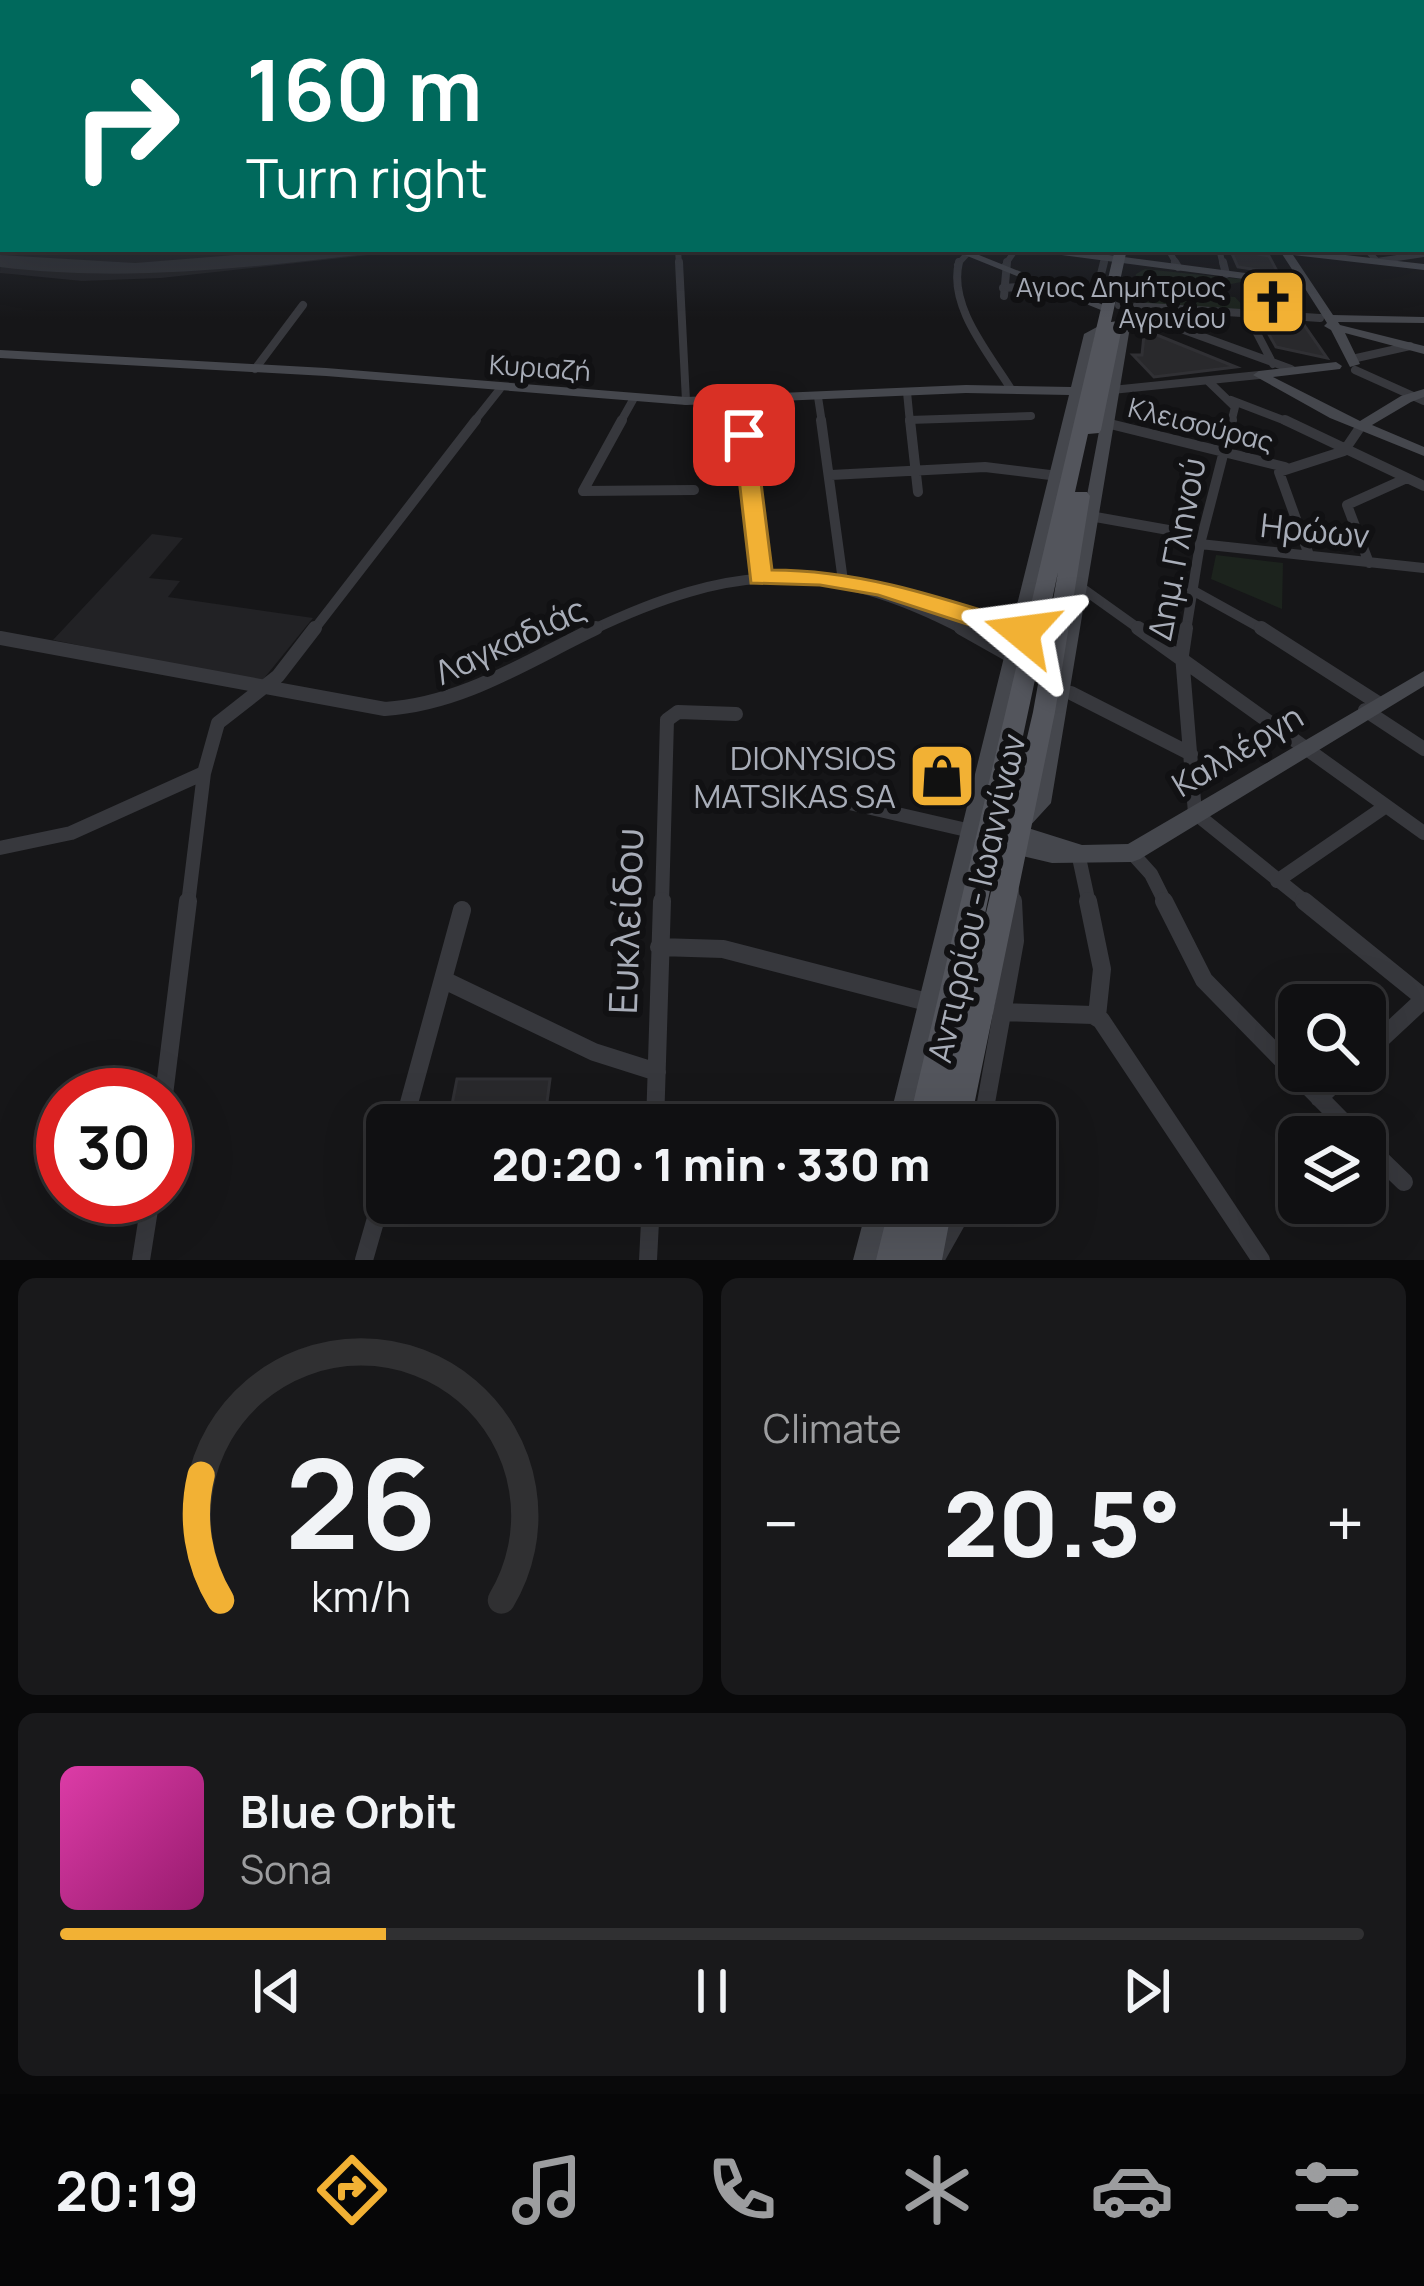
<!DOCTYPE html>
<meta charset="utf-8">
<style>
body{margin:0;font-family:Manrope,sans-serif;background:#19191b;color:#f1f3f6;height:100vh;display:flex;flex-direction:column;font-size:45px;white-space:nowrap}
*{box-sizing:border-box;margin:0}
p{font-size:39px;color:#9c9d9f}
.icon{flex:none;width:66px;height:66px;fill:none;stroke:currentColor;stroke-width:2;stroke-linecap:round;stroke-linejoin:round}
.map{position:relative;height:1260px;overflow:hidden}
.side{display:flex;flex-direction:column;gap:18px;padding:18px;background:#09090a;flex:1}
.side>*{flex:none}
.guide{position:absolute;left:0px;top:0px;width:1425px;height:252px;box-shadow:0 12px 48px #0002,0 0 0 3px #303032;background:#00695c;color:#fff;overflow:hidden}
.tools{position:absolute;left:1278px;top:984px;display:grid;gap:24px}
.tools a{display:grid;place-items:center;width:108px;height:108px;border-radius:18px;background:#101012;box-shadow:0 12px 48px #0002,0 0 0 3px #303032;font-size:60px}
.speed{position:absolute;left:36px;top:1068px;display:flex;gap:24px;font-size:60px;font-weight:700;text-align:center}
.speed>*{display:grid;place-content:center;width:156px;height:156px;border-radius:50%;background:#101012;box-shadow:0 12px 48px #0002,0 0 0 3px #303032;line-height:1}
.speed .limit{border:18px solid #d22;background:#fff;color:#111}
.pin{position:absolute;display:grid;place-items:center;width:102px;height:102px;color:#fff;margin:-51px;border-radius:24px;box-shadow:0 6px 18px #0006}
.me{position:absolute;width:132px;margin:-66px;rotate:286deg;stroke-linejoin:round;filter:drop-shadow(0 0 9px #0008)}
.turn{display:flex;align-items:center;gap:42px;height:252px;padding:0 48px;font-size:54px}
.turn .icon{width:156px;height:156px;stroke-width:2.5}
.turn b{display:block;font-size:84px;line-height:102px}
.big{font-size:90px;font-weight:800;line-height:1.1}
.side .widget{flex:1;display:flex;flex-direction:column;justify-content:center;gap:18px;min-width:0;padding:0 42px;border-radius:18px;background:#19191b}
.side .dial{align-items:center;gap:0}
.dial svg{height:312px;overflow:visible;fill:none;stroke:#303032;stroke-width:7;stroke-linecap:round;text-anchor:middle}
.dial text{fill:#f1f3f6;stroke:none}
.song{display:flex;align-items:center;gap:36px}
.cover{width:144px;height:144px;border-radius:18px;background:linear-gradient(135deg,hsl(320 70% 55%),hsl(320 70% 35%))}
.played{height:12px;border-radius:6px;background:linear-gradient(90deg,#f2b134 25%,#303032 25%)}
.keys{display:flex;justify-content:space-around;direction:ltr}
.heat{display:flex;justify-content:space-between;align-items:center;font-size:66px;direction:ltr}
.side .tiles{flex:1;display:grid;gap:18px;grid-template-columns:1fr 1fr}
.widget:last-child{grid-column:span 2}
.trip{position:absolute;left:366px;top:1104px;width:690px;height:120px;border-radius:18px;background:#101012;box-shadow:0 12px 48px #0002,0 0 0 3px #303032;font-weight:800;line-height:120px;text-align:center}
.tabs{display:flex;height:192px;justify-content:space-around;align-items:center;background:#060607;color:#9c9d9f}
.tabs .icon{width:84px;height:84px}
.tabs .current{color:#f2b134}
.tabs b{font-size:54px;color:#f1f3f6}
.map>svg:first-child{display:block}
.built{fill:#222225}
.green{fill:#1c231d}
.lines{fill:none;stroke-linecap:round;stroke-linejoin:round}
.taxiway{fill:#303135;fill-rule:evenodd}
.runway{fill:#303135;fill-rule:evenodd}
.building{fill:#29292c;stroke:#303034;stroke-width:3}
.street-far4{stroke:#37383d;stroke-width:6}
.street-far3{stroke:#37383d;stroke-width:8}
.street-far2{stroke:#37383d;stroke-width:10}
.street-far1{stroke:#37383d;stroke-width:14}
.street{stroke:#37383d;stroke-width:18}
.secondary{fill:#45474d;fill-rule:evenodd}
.primary{fill:#53555c;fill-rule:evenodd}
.route{fill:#f2b134;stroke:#9d7322;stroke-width:3}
.labels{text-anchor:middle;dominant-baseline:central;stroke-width:12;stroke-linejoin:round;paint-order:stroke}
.far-poi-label{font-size:27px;fill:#a8adb8;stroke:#111113;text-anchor:end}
.far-street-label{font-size:27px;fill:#a8adb8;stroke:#111113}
.street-label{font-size:33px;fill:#a8adb8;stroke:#111113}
.poi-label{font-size:33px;fill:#a8adb8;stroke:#111113;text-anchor:end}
.near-street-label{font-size:39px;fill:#a8adb8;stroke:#111113}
</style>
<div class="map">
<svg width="1424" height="1260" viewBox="0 0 1424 1260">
<rect width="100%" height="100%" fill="#161618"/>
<path class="built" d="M 3,185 L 3,249 L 423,249 L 161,278 L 82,281 L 11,274 L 0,273 Z
M 152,534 L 183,538 L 149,578 L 180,581 L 168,597 L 313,618 L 261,682 L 53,640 Z"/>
<path class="green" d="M 1145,269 L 1250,280 L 1213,288 L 1222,296 L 1235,297 L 1247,310 L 1131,304 L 1136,274 Z
M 1216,555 L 1283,563 L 1282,609 L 1211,579 Z"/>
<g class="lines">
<path class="taxiway" d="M 310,249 L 367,249 L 358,255 C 238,269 121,282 0,267 L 0,255 L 135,263 Z"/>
<path class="runway" d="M 0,203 L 3,203 L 0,228 Z"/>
</g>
<path class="building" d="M 1230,249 L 1269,256 L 1278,273 L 1238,267 Z
M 1262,322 L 1304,325 L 1327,358 L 1276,347 Z
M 1149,334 L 1157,335 L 1236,367 L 1154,377 L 1133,355 L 1142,355 L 1144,335 Z
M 457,1079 L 550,1079 L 544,1125 L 448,1125 Z"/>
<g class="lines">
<path class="street-far4" d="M 678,249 L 679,265
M 1168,249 L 1177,265
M 1219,249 L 1223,265
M 1366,249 L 1377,261 L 1424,254
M 957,265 L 967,254
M 1005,265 L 1016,249
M 1103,265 L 1104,260"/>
<path class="street-far3" d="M 679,262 L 686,401
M 959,262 C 948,306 988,352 1011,389
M 1175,262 L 1178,267
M 1223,262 L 1226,274
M 1003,288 L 1046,285
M 1004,296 L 1007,262
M 1085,300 L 1097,290 L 1104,262
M 1119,305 L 1320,318
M 1129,310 L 1291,369
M 1246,312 L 1273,364
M 1352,359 L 1410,346
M 255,369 L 303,305
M 1355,370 L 1424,401
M 1208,381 L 1235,407 L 1231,423
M 1112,390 L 1259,375
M 907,392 L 910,423
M 818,397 L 822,423
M 1231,400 L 1291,423
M 743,401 L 745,423
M 909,420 L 1031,416
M 473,423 L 500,389
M 620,423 L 634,398"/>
<path class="street-far2" d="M 622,420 L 583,491 L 694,490
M 745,420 L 760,577
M 821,420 L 843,581
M 910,420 L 918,492
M 1285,420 L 1424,486
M 1106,423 L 1285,467
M 831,475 L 985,467 L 1058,476
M 1090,516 L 1202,536
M 1200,544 L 1424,568
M 1309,555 L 1279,472 L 1344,451 L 1361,426
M 1369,563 L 1347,505 L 1407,478
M 1079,586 L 1142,631
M 874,587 L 948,612 L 987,631
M 1192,590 L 1266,631
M 983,621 L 1019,631
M 313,631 L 476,420
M 590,631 C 733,563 825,557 966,631
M 1186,631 L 1200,544 L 1232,420"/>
<path class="street-far1" d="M 961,628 L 1009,655
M 981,628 L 1019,647
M 1009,628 L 1022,632
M 1138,628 L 1424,833
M 1186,628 L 1182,655 L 1195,813 L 1308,904
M 1261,628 L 1378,703
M 0,638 L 385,709 C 463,704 527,661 596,628
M 1071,693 L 1191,754
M 1365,710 L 1424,749
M 819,796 L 971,831
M 0,848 L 71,833 L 204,773
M 1078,853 L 1089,904
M 1132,853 L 1151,874 L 1166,904
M 1277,881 L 1386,806
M 1012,891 L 1013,904
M 188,904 L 204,773 L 218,723 L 278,676 L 315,628
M 662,904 L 667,720 L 678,712 L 736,714"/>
<path class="street" d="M 1088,901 L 1102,969 L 1097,1016
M 1164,901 L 1204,980 L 1358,1137
M 1304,901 L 1424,998
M 659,947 L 723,949 L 931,1003
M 444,980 L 594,1052 L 657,1072
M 1001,1012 L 1093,1015 L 1101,1020 L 1261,1260
M 1365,1054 L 1424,999
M 164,1095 L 188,901
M 1319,1098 L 1347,1071
M 403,1125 L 462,910
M 655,1125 L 662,901
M 982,1125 L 1015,941 L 1013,901
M 1365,1144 L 1404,1182
M 141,1260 L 151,1197
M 364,1260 L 387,1180
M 648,1260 L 651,1203
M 935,1260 L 967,1203"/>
<path class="secondary" d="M 1424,201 L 1424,207 L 1422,208 L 1422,202 Z
M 950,249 L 964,249 L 1111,308 L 1101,310 Z
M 1034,249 L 1063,249 L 1299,280 L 1282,254 L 1261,249 L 1293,249 L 1424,264 L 1424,270 L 1293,255 L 1333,315 L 1424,317 L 1424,323 L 1338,322 L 1340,325 L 1424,346 L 1424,354 L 1345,333 L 1360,364 L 1350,367 L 1331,330 L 1324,326 L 1327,323 L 1304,287 L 1039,252 Z
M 1152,322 L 1158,326 L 1156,328 L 1129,333 L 1051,803 L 1028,828 L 1082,845 L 1128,844 L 1424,671 L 1424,686 L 1140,859 L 1132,862 L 1052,863 L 979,846 L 916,1125 L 888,1125 L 1069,395 L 966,393 L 686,405 L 326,376 L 0,358 L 0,350 L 326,368 L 686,397 L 966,385 L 1071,387 L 1084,334 L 1097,327 L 1105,327 L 1105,333 L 1095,336 L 986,819 L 992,817 L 1009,822 L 1030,799 L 1118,330 Z
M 1336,362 L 1342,366 L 1340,369 L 1273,377 L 1360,421 L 1401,396 L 1424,389 L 1424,397 L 1411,402 L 1372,425 L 1424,447 L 1424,456 L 1330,418 L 1253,375 L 1259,371 Z
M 868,1203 L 898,1203 L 883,1260 L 853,1260 Z"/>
<path class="primary" d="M 1115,249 L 1127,249 L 1111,322 L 1140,318 L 1147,322 L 1121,332 L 1101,430 L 1099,433 L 1088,434 L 1075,492 L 1087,492 L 1090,496 L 1055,712 L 970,1125 L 908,1125 ZM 1058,572 L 1033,712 L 976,956 Z
M 890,1203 L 953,1203 L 942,1260 L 876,1260 Z"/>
</g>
<linearGradient id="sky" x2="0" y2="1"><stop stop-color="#0c0c0d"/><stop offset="0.45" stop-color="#363c48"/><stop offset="1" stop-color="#363c48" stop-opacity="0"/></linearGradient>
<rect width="1424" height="319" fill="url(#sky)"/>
<path class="route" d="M 744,428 L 755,435 L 772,570 C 863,570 945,599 1032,626 L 1036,632 L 1032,639 L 1013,639 L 878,595 L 820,585 L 751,583 L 734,435 Z"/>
<defs>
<g id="church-square" transform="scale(3.45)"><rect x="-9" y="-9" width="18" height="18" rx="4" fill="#f2b134" stroke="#111113"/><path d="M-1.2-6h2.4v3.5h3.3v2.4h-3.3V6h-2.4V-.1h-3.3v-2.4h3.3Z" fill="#111"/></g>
<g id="shop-square" transform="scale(3.45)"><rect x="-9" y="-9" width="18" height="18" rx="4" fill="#f2b134" stroke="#111113"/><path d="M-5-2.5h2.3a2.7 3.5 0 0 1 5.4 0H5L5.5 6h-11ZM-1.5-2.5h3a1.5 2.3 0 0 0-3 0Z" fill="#111"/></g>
</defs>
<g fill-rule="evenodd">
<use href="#church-square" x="1273" y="302"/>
<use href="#shop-square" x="942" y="776"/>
</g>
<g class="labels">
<g class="far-poi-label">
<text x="1226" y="286">Αγιος Δημήτριος<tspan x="1226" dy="31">Αγρινίου</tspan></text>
</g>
<g class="far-street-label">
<text transform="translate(540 367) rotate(4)">Κυριαζή</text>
<text transform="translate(1201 424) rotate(14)">Κλεισούρας</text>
</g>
<g class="street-label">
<text transform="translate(1315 530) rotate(6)">Ηρώων</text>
<text transform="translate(1176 549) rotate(-79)">Δημ. Γληνού</text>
<text transform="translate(510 640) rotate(-25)">Λαγκαδιάς</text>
<text transform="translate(1237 750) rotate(-31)">Καλλέργη</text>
<text transform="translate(976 898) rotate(-77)">Αντιρρίου - Ιωαννίνων</text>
</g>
<g class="poi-label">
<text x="896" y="757">DIONYSIOS<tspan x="896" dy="38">MATSIKAS SA</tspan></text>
</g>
<g class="near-street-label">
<text transform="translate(625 921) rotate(-88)">Ευκλείδου</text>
</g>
</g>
</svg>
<div class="tools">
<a><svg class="icon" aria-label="search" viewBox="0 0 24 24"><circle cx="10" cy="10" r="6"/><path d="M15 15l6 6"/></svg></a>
<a><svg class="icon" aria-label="layers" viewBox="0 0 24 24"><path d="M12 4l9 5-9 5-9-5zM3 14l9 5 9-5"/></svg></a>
</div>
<div class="speed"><div class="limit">30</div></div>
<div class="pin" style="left:744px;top:435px;background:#d93025"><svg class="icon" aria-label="arrive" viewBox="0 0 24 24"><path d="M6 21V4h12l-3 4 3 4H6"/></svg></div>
<svg class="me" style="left:1022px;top:632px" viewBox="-20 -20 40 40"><path d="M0-17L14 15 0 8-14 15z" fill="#f2b134" stroke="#fff" stroke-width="4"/></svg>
<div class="trip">20:20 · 1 min · 330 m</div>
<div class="guide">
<div class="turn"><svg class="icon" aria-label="right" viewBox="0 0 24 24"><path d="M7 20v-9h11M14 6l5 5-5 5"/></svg><div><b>160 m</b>Turn right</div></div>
</div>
</div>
<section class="side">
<div class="tiles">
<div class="widget dial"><svg viewBox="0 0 100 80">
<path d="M14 69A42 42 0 1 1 86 69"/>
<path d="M14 69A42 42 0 0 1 9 37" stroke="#f2b134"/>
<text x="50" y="56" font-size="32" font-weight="700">26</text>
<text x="50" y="72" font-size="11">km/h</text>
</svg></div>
<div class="widget"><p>Climate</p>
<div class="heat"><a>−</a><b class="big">20.5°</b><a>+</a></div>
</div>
<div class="widget">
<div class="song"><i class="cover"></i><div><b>Blue Orbit</b><p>Sona</p></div></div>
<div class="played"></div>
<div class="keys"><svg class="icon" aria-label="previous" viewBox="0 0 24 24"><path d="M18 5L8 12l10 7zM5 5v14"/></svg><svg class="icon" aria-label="pause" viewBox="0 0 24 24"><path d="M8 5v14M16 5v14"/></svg><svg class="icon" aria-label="next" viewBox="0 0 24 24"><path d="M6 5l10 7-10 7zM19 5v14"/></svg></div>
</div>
</div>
</section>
<nav class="tabs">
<b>20:19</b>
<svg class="icon current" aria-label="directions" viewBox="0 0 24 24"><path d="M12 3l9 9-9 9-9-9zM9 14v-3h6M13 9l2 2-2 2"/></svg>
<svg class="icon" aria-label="music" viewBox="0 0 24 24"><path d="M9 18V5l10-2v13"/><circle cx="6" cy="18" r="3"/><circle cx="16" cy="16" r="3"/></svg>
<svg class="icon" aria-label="phone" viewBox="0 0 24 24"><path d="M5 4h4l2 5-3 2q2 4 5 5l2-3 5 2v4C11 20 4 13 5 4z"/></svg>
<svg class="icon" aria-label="climate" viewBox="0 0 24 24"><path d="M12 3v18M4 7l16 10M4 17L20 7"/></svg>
<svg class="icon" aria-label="car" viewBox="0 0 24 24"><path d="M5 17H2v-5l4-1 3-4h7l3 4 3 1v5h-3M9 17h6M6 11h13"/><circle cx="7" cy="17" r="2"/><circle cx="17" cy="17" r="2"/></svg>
<svg class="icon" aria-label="filters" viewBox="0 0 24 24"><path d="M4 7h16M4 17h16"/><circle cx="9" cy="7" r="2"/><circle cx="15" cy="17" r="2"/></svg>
</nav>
